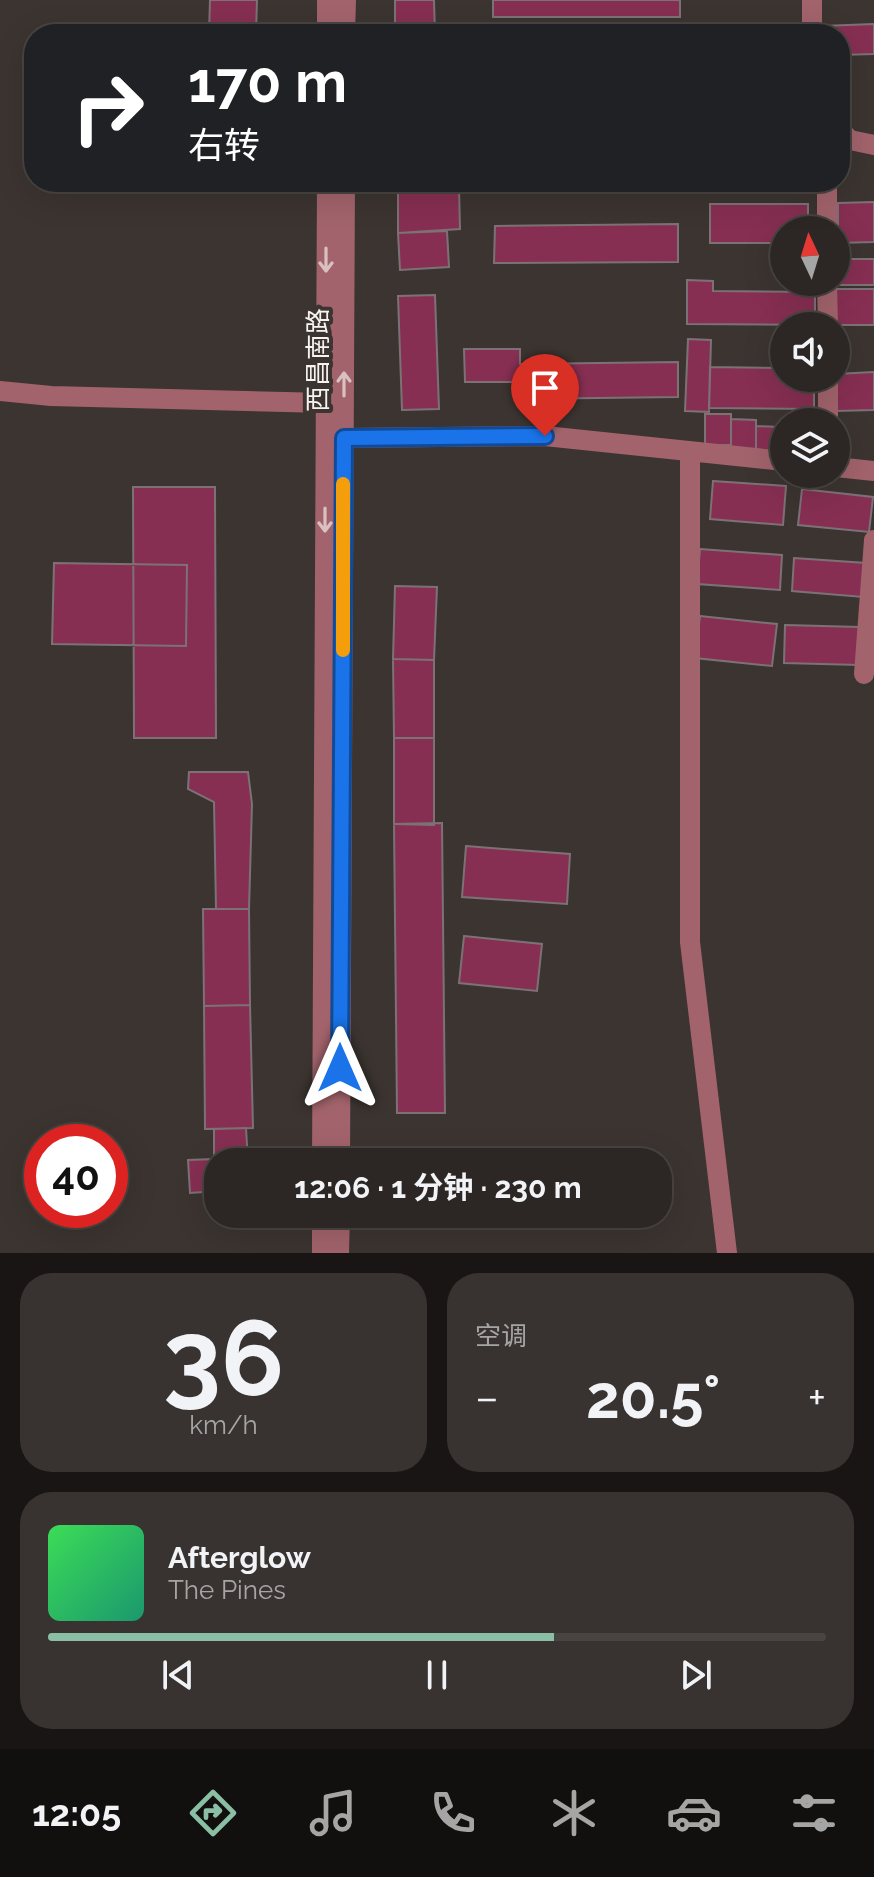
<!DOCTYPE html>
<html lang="zh">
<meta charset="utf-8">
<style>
body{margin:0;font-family:Raleway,"Noto Sans SC",sans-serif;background:#383331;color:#f1f3f6;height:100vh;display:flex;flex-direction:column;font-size:30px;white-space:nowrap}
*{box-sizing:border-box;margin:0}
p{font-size:26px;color:#a6a5a6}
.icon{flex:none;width:44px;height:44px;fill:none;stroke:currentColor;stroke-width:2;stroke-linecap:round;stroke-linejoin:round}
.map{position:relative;height:1253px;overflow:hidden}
.details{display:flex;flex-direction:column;gap:20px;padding:20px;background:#181514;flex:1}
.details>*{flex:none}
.banner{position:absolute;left:24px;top:24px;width:826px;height:168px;border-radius:32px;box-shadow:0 8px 32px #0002,0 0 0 2px #484441;background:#202124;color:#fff;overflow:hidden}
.needle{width:52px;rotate:356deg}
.tools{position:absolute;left:770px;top:216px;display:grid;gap:16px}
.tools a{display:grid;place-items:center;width:80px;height:80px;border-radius:50%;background:#2c2724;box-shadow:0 8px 32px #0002,0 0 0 2px #484441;font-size:40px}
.speed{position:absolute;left:24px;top:1124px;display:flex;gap:16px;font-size:40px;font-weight:700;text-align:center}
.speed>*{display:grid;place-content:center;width:104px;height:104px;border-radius:50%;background:#2c2724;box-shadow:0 8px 32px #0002,0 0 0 2px #484441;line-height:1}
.speed .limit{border:12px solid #d22;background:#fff;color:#111}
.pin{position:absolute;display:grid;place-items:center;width:68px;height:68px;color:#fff;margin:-82px -34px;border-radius:50% 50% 50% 0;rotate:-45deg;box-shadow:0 0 8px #0007}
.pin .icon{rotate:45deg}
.me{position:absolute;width:88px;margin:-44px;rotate:0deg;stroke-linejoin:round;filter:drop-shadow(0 0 6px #0008)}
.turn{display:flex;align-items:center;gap:28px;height:168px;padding:0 32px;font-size:36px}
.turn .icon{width:104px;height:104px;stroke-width:2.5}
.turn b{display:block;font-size:56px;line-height:68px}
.big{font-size:60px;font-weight:700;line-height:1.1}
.details .widget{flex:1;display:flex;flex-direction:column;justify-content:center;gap:12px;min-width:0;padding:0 28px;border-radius:32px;background:#383331}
.details .dial{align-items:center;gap:0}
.dial b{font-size:104px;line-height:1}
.song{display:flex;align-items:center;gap:24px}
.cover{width:96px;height:96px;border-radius:12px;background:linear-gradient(135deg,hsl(130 70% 55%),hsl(160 70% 35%))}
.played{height:8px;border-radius:4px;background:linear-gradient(90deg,#8abfa5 65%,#484441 65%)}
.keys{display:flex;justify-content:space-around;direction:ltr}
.heat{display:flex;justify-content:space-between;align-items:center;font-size:44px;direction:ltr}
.details .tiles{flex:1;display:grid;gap:20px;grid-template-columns:1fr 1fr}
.widget:last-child{grid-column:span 2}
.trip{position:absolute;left:204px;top:1148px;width:468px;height:80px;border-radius:32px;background:#2c2724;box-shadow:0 8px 32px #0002,0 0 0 2px #484441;font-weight:700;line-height:80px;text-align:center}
.tab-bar{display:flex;height:128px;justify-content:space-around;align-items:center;background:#12100e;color:#a6a5a6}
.tab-bar .icon{width:56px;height:56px}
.tab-bar .on{color:#8abfa5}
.tab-bar b{font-size:36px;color:#f1f3f6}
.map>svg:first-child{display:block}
.building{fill:#862f52;stroke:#7c7275;stroke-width:2}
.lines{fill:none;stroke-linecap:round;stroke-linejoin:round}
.minor{stroke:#a2636c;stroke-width:20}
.oneway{stroke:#d9c1c2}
.route-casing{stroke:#114b97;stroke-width:20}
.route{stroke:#1a73e8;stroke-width:14}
.slow{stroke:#f59e0b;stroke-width:14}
.labels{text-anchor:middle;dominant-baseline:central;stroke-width:8;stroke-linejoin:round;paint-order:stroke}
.street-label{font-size:26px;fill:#f7f3f0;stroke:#3b3430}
</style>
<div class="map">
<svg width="874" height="1253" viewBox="0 0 874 1253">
<rect width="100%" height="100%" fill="#3b3430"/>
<path class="building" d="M 210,0 L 257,0 L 256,34 L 209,34 Z
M 395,0 L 434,0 L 435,34 L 395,34 Z
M 493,0 L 680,0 L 680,17 L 493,17 Z
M 874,24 L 874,54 L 840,55 L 840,34 L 823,34 L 822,26 Z
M 398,182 L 437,182 L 437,186 L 459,187 L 460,229 L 398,233 Z
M 874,202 L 874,242 L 838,243 L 838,203 Z
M 710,204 L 808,204 L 808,223 L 816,223 L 816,230 L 784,230 L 784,243 L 710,243 Z
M 678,224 L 678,262 L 494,263 L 495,226 Z
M 447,231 L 449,267 L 400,270 L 398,233 Z
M 837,259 L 874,259 L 874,285 L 837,285 Z
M 687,280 L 713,281 L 713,291 L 815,292 L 815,325 L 687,324 Z
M 836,289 L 874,289 L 874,325 L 836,325 Z
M 435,295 L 439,409 L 402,410 L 398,296 Z
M 688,339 L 711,340 L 709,412 L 685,411 Z
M 464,349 L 520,349 L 520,364 L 678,362 L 678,397 L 518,399 L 518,382 L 465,382 Z
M 710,367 L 784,368 L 784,378 L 814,378 L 814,409 L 709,408 Z
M 874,372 L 874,410 L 836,411 L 836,374 Z
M 705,414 L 731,414 L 731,445 L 705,445 Z
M 731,419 L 756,420 L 756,449 L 731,449 Z
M 756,426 L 781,427 L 780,455 L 756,454 Z
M 781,427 L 784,427 L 784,455 L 780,455 Z
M 836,435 L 841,435 L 840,459 L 836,459 Z
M 713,481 L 786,486 L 783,525 L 710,519 Z
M 133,487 L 215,487 L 216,738 L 134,738 Z
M 802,489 L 873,497 L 869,532 L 798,525 Z
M 700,549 L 782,555 L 780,590 L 697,584 Z
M 794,558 L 866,563 L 863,597 L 792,591 Z
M 54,563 L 187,565 L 186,646 L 52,644 Z
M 395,586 L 437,587 L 434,660 L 393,659 Z
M 700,616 L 777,624 L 772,666 L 695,658 Z
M 785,625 L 860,627 L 859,665 L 784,663 Z
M 393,659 L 434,660 L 434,738 L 394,738 Z
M 394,738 L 434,738 L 434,825 L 394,824 Z
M 189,772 L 248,772 L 252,804 L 249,909 L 216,909 L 214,802 L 188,789 Z
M 442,823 L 445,1113 L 397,1113 L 394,824 Z
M 466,846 L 570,854 L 567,904 L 462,897 Z
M 203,909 L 249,909 L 250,1005 L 204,1006 Z
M 464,936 L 542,944 L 537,991 L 459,983 Z
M 250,1005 L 253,1128 L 205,1129 L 204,1006 Z
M 246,1128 L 248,1162 L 218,1162 L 218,1191 L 190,1193 L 188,1160 L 214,1159 L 214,1129 Z"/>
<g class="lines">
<path class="minor" d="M 327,34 L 327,0
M 345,34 L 346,0
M 812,34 L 812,0
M 840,130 L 850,140 L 874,145
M 827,230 L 827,182
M 827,282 L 828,326
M 828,378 L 828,422
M 0,391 L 51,396 L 326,403
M 344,438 L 545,436 L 784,461
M 690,451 L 690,942 L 727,1253
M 836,467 L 874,471
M 864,674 L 874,540
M 322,1162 L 327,182
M 340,1162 L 345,182
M 322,1253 L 322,1214
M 339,1253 L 340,1214"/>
</g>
<defs><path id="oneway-shaft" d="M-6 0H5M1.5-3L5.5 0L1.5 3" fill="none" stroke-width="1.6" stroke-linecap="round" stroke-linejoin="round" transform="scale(2)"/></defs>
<g class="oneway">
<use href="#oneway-shaft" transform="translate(326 260) rotate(90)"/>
<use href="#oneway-shaft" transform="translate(344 384) rotate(-90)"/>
<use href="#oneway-shaft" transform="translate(325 520) rotate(90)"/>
</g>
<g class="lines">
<g class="route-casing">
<path id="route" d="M 340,1068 L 344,438 L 545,436"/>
</g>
<use href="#route" class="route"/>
<path class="slow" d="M 343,650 L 343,484"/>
</g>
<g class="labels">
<g class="street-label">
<text transform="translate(318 360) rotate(-90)">西昌南路</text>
</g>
</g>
</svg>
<div class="tools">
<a><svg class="needle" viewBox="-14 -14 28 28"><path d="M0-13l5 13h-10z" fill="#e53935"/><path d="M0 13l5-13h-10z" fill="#a6a5a6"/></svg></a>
<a><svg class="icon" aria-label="sound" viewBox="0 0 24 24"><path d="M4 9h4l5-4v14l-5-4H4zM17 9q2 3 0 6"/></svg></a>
<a><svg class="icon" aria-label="layers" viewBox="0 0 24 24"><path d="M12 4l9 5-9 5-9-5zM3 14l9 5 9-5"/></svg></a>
</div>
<div class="speed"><div class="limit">40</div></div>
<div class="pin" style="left:545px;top:436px;background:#d93025"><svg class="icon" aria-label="arrive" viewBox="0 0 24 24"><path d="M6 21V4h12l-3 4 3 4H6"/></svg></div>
<svg class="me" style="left:340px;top:1068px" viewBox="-20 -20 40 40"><path d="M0-17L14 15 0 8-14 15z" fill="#1a73e8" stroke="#fff" stroke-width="4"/></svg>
<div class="trip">12:06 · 1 分钟 · 230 m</div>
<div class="banner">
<div class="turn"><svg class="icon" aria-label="right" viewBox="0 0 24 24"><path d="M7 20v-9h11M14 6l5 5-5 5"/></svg><div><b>170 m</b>右转</div></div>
</div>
</div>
<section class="details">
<div class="tiles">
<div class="widget dial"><b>36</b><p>km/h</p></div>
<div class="widget"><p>空调</p>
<div class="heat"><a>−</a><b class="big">20.5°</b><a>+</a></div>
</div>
<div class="widget">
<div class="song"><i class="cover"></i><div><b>Afterglow</b><p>The Pines</p></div></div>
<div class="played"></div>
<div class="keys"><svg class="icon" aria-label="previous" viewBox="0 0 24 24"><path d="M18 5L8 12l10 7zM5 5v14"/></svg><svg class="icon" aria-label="pause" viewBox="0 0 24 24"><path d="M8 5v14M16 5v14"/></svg><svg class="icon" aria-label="next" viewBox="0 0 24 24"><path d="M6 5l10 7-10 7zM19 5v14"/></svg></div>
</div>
</div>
</section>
<nav class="tab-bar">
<b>12:05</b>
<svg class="icon on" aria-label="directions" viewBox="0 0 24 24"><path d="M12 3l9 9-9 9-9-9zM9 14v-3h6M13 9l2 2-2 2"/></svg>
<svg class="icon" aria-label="music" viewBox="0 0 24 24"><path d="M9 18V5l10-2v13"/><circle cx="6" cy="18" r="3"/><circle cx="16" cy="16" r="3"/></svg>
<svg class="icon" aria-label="phone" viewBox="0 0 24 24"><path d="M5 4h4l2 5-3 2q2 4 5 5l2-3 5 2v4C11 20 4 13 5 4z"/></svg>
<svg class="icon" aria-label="climate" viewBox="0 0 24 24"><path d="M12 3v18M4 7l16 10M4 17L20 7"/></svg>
<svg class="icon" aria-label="car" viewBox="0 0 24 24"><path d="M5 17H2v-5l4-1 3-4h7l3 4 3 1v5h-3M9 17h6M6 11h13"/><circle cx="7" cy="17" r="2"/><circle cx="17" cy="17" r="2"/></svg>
<svg class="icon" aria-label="filters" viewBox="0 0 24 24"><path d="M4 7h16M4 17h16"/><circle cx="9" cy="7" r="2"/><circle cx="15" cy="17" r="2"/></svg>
</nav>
